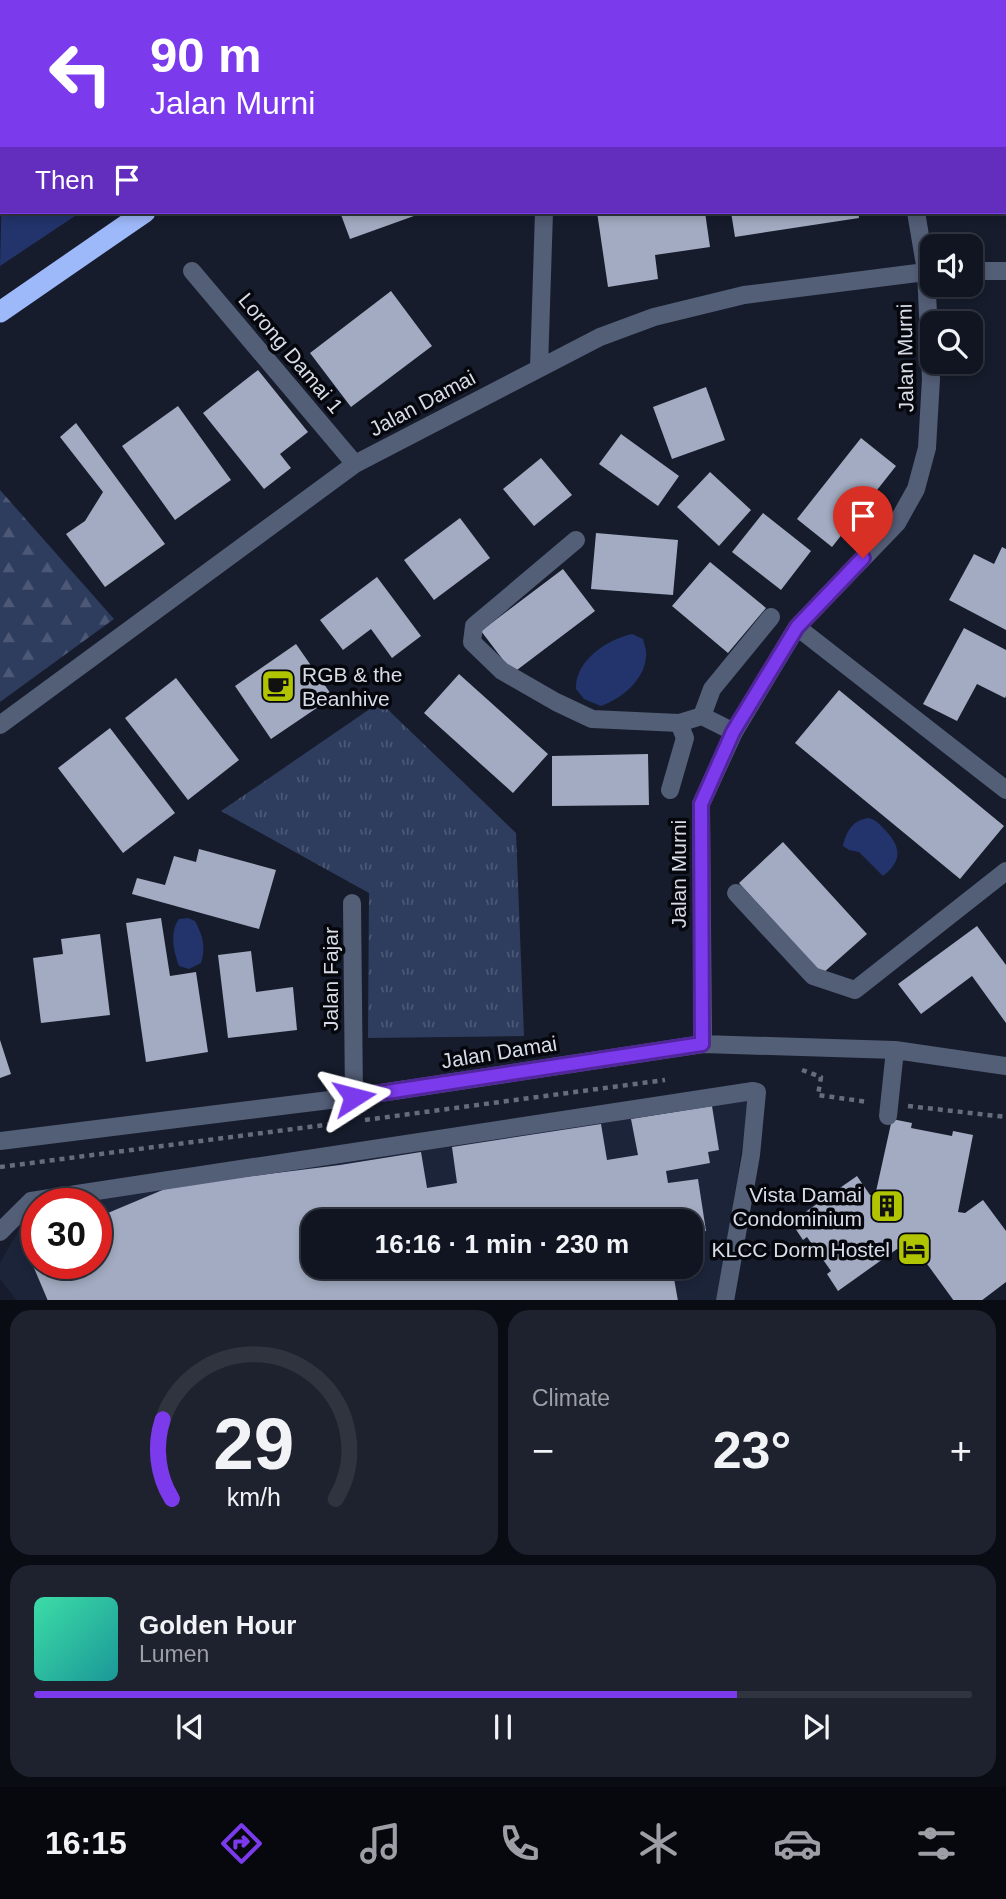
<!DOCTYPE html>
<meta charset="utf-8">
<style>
body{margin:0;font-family:Arial,sans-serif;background:#1e222e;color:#f1f3f6;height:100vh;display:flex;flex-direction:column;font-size:26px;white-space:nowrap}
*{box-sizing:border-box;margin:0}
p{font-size:23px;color:#9c9fa5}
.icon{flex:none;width:38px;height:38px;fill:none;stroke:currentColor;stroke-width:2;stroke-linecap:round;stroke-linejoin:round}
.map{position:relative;height:1300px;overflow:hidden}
.panel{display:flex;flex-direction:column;gap:10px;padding:10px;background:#090c12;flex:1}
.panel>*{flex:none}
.hud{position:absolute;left:0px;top:0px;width:1006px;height:214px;box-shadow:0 4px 10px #0003,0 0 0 2px #30343f;background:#7c3aed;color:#fff;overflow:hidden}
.fabs{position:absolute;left:920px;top:234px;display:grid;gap:14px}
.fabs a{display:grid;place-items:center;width:63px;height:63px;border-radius:14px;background:#101521;box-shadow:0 4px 10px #0003,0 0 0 2px #30343f;font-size:35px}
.speed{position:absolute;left:21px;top:1188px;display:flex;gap:14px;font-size:35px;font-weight:700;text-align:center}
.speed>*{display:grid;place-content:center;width:91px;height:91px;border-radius:50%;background:#101521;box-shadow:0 4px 10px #0003,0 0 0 2px #30343f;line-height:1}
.speed .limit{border:10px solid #d22;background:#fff;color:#111}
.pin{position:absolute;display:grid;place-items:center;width:60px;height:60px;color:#fff;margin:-72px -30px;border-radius:50% 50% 50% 0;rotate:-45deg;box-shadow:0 0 7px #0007}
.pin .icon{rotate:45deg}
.me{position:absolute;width:77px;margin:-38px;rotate:81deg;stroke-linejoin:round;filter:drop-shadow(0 0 5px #0008)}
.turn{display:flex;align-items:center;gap:24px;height:147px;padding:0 35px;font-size:32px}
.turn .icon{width:91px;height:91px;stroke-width:2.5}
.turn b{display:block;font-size:49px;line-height:60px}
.then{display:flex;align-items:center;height:66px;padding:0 35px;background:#0003;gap:14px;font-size:26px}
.big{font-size:52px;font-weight:800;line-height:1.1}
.panel .tile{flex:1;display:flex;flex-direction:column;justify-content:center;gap:10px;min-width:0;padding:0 24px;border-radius:21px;background:#1e222e}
.panel .dial{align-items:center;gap:0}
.dial svg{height:182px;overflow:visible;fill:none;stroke:#30343f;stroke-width:7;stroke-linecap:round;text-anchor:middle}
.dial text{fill:#f1f3f6;stroke:none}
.song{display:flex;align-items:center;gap:21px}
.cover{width:84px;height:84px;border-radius:10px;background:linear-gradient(135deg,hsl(160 70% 55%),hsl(180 70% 35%))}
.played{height:7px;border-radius:4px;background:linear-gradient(90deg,#7c3aed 75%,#30343f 75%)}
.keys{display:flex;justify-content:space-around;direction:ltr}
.heat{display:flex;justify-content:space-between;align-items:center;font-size:38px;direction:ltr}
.panel .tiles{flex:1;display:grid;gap:10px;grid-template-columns:1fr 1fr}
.tile:last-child{grid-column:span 2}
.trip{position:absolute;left:301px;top:1209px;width:402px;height:70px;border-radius:21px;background:#101521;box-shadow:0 4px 10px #0003,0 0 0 2px #30343f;font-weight:800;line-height:70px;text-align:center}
.menu{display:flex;height:112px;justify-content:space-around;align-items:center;background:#06080d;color:#9c9fa5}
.menu .icon{width:49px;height:49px}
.menu .selected{color:#7c3aed}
.menu b{font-size:32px;color:#f1f3f6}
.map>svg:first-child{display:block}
.built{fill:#1c243a;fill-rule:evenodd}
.grass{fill:url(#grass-tufts)}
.forest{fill:url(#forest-firs)}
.water{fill:#22346b}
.building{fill:#a2abc1}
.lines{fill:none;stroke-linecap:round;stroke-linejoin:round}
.path{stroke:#666c79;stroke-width:4.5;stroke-dasharray:5 5;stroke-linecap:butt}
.minor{stroke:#535e77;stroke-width:18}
.highway{stroke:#9eb9fa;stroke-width:21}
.route-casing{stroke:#51269a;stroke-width:18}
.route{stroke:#7c3aed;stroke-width:12}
.labels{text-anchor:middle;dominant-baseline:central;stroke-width:7;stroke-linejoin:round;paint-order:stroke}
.street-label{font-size:21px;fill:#d7dce7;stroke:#05070d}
.poi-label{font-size:21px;fill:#d7dce7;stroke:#05070d;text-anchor:end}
</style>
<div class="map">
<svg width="1006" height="1301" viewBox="0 0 1006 1301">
<defs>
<pattern id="grass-tufts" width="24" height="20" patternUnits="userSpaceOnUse" patternTransform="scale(1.75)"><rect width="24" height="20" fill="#2e3c5e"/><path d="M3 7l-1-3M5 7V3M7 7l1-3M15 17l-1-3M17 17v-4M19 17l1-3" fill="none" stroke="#4c5875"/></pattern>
<pattern id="forest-firs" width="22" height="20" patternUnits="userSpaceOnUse" patternTransform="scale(1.75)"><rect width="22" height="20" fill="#2e3c5e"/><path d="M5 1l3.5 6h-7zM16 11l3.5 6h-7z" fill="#4c5875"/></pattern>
</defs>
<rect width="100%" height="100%" fill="#161c2c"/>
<path class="built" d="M 750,1096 L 718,1300 L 17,1301 L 0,1279 L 0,1263 L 32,1206 L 37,1206 L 37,1264 L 96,1264 L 96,1204 L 48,1204 ZM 313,1222 L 691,1222 L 691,1267 L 313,1267 Z"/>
<path class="grass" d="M 380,702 L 516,833 L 524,1036 L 368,1038 L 369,893 L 221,811 Z"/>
<path class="forest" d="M 0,490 L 114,619 L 0,702 Z"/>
<path class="water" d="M 2,183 L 2,212 L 81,212 L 0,266 Z
M 632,634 L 643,639 C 644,644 647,651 646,656 C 645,680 621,699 601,706 L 584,699 L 576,689 C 575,661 606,640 632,634 Z
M 869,818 C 877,820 881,826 887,832 C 902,849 901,862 883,876 L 859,852 L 849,850 L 843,846 C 846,831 854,819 869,818 Z
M 188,918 L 195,921 C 203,936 206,947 201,963 L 189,969 L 179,966 C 174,952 169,933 179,919 Z"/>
<path class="building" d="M 340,212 L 425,212 L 350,239 Z
M 597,212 L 705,212 L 710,247 L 655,255 L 658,279 L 608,287 Z
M 731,212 L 858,212 L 859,218 L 735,237 Z
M 391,291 L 432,346 L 351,407 L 310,353 Z
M 258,370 L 308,432 L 280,454 L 291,468 L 264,489 L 203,413 Z
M 706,387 L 725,440 L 672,459 L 653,407 Z
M 178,406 L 231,480 L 175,520 L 122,446 Z
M 76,423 L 165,544 L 105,587 L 66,534 L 85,521 L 103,492 L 60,437 Z
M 621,434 L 679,476 L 658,506 L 599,464 Z
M 861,438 L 896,466 L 832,547 L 797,519 Z
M 541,458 L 572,495 L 534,526 L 503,489 Z
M 710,472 L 751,510 L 719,546 L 677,507 Z
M 763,513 L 811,551 L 781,590 L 732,552 Z
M 460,518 L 490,558 L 434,600 L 404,560 Z
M 596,533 L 678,540 L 673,595 L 591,589 Z
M 1002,547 L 1006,549 L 1006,630 L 949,600 L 974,554 L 994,564 Z
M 710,562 L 766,608 L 728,653 L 672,606 Z
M 563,569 L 595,611 L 513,673 L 481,631 Z
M 377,577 L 421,636 L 392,658 L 371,629 L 343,650 L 320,620 Z
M 964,628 L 1006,650 L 1006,696 L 1005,698 L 977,684 L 957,721 L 923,704 Z
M 296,644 L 333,697 L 271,739 L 235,686 Z
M 459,674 L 548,754 L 513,793 L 424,713 Z
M 176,678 L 239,760 L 188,800 L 125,718 Z
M 839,690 L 1004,826 L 960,879 L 795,743 Z
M 110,728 L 175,813 L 123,853 L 58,768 Z
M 648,754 L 649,805 L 552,806 L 552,756 Z
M 783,842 L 867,934 L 822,974 L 739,883 Z
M 199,849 L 276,870 L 259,929 L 132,894 L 137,878 L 165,885 L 174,856 L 196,862 Z
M 161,918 L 170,976 L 196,972 L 208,1052 L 146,1062 L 126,923 Z
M 977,926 L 1006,965 L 1006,1023 L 972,976 L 921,1014 L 898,984 Z
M 100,934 L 110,1015 L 41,1023 L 33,958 L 63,954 L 61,939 Z
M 251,951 L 256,992 L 293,987 L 297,1030 L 228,1038 L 218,955 Z
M 0,1040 L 11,1074 L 0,1078 Z
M 712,1106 L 719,1150 L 708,1152 L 710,1163 L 666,1171 L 668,1183 L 698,1179 L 706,1231 L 691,1234 L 691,1222 L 313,1222 L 313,1267 L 672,1267 L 678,1301 L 48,1301 L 26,1249 L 37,1244 L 37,1264 L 96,1264 L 96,1218 L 172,1186 L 340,1165 L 421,1152 L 427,1188 L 457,1183 L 452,1147 L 601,1124 L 607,1160 L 638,1155 L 631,1119 Z
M 892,1119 L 912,1123 L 911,1128 L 952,1136 L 953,1131 L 973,1135 L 958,1212 L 965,1213 L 983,1200 L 1006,1231 L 1006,1282 L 981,1301 L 954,1301 L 922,1257 L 897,1249 L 838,1291 L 827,1274 L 831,1271 L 807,1237 L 803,1240 L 791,1222 L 857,1176 L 870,1195 L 875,1196 Z"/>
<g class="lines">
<path class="path" d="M 802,1070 L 821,1077 L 818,1095 L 868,1102
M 908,1106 L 1006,1117
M 365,1120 L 665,1080
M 0,1167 L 332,1124"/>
<path class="minor" d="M 77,2 L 80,0
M 909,2 L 917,0
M 0,34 L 2,35
M 0,52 L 2,51
M 192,271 L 355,464
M 971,271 L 1006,271
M 539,368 L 544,212
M 576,540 L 474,626 L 472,642 L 502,671 L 556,702 L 592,719 L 679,723 L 702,716 L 734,732
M 797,627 L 1006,790
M 702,716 L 712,689 L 771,617
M 0,725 L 355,464 L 600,337 L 654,317 L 744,295 L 933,271
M 670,790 L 685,738 L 679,723
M 736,893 L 813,976 L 855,990 L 1006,871
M 352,903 L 354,1097
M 703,1044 L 701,804 L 734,732 L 797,627 L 897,523 L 916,489 L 927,448 L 931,379 L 926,271 L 916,212
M 888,1116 L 895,1050
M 0,1141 L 354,1097 L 703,1044 L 895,1050 L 1006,1066
M 0,1232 L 31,1201 L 753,1091 L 757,1092 L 751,1155 L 725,1301"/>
<path class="highway" d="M 215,2 L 218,0
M 599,2 L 605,0
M 0,141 L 2,140
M 0,312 L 145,212"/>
</g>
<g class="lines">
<g class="route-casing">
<path id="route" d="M 354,1097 L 702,1044 L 701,804 L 733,732 L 797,627 L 863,558"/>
</g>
<use href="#route" class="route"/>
</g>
<defs>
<g id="cafe-square" transform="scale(1.75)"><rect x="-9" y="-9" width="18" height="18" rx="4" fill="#b0c500" stroke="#05070d"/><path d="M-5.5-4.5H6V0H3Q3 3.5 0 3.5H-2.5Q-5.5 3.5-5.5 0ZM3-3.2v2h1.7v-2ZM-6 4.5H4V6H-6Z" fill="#111"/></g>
<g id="building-square" transform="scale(1.75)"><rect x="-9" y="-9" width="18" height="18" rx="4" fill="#b0c500" stroke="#05070d"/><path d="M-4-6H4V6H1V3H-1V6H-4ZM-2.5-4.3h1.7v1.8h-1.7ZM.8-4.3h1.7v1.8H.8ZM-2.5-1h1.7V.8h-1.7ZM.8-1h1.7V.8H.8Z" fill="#111"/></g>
<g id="hotel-square" transform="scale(1.75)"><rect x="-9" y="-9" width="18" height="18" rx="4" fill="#b0c500" stroke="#05070d"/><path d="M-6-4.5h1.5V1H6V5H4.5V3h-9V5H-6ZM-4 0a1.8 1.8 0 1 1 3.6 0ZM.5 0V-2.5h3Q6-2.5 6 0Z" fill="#111"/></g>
</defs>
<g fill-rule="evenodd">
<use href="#cafe-square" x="278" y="686"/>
<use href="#building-square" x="887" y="1206"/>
<use href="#hotel-square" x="914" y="1249"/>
</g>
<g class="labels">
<g class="street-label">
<text transform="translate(291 353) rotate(50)">Lorong Damai 1</text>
<text transform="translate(905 358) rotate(-91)">Jalan Murni</text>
<text transform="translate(422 403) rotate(-28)">Jalan Damai</text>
<text transform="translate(678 874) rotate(-90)">Jalan Murni</text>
<text transform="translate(330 979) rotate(-90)">Jalan Fajar</text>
<text transform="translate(499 1052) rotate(-9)">Jalan Damai</text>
</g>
<g class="poi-label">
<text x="302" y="674" text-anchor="start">RGB &amp; the<tspan x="302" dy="24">Beanhive</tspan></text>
<text x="862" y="1194">Vista Damai<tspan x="862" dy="24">Condominium</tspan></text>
<text x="890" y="1249">KLCC Dorm Hostel</text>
</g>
</g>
</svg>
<div class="fabs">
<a><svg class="icon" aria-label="sound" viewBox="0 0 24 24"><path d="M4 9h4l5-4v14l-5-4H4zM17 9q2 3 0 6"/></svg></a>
<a><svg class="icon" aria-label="search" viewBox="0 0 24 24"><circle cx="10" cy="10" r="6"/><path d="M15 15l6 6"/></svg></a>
</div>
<div class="speed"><div class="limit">30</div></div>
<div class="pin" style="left:863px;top:558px;background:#d93025"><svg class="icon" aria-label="arrive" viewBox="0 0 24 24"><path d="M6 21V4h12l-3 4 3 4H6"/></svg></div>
<svg class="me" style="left:354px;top:1097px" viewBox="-20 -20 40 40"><path d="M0-17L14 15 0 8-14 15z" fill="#7c3aed" stroke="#fff" stroke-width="4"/></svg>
<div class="trip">16:16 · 1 min · 230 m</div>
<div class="hud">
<div class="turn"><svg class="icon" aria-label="left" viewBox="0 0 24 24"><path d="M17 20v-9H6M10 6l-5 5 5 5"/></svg><div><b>90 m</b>Jalan Murni</div></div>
<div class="then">Then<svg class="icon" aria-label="arrive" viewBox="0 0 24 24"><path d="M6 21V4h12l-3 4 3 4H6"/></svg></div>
</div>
</div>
<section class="panel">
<div class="tiles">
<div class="tile dial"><svg viewBox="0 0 100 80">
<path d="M14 69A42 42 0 1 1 86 69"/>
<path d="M14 69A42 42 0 0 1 10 34" stroke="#7c3aed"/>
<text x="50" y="56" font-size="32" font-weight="700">29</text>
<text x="50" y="72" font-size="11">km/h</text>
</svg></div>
<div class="tile"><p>Climate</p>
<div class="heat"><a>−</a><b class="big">23°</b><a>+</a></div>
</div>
<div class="tile">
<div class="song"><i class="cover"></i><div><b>Golden Hour</b><p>Lumen</p></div></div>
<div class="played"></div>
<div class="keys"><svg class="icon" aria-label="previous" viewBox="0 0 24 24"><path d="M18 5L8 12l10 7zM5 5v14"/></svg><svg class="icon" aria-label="pause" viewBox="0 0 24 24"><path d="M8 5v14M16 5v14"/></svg><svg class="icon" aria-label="next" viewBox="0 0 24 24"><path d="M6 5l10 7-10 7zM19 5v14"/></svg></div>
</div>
</div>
</section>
<nav class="menu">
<b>16:15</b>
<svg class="icon selected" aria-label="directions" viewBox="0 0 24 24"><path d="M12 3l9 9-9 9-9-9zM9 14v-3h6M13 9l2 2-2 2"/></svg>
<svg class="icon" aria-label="music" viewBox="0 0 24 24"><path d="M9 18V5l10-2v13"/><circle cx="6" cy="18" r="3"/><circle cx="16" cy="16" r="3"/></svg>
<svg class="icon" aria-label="phone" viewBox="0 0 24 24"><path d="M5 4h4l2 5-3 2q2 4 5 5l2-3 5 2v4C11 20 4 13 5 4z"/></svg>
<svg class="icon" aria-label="climate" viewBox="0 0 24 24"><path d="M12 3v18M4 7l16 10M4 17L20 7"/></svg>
<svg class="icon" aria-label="car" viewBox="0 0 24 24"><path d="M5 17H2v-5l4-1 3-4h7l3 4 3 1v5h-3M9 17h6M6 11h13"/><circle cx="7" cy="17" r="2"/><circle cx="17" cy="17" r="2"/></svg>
<svg class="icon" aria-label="filters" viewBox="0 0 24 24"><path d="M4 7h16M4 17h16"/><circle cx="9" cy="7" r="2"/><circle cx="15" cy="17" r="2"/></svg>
</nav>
